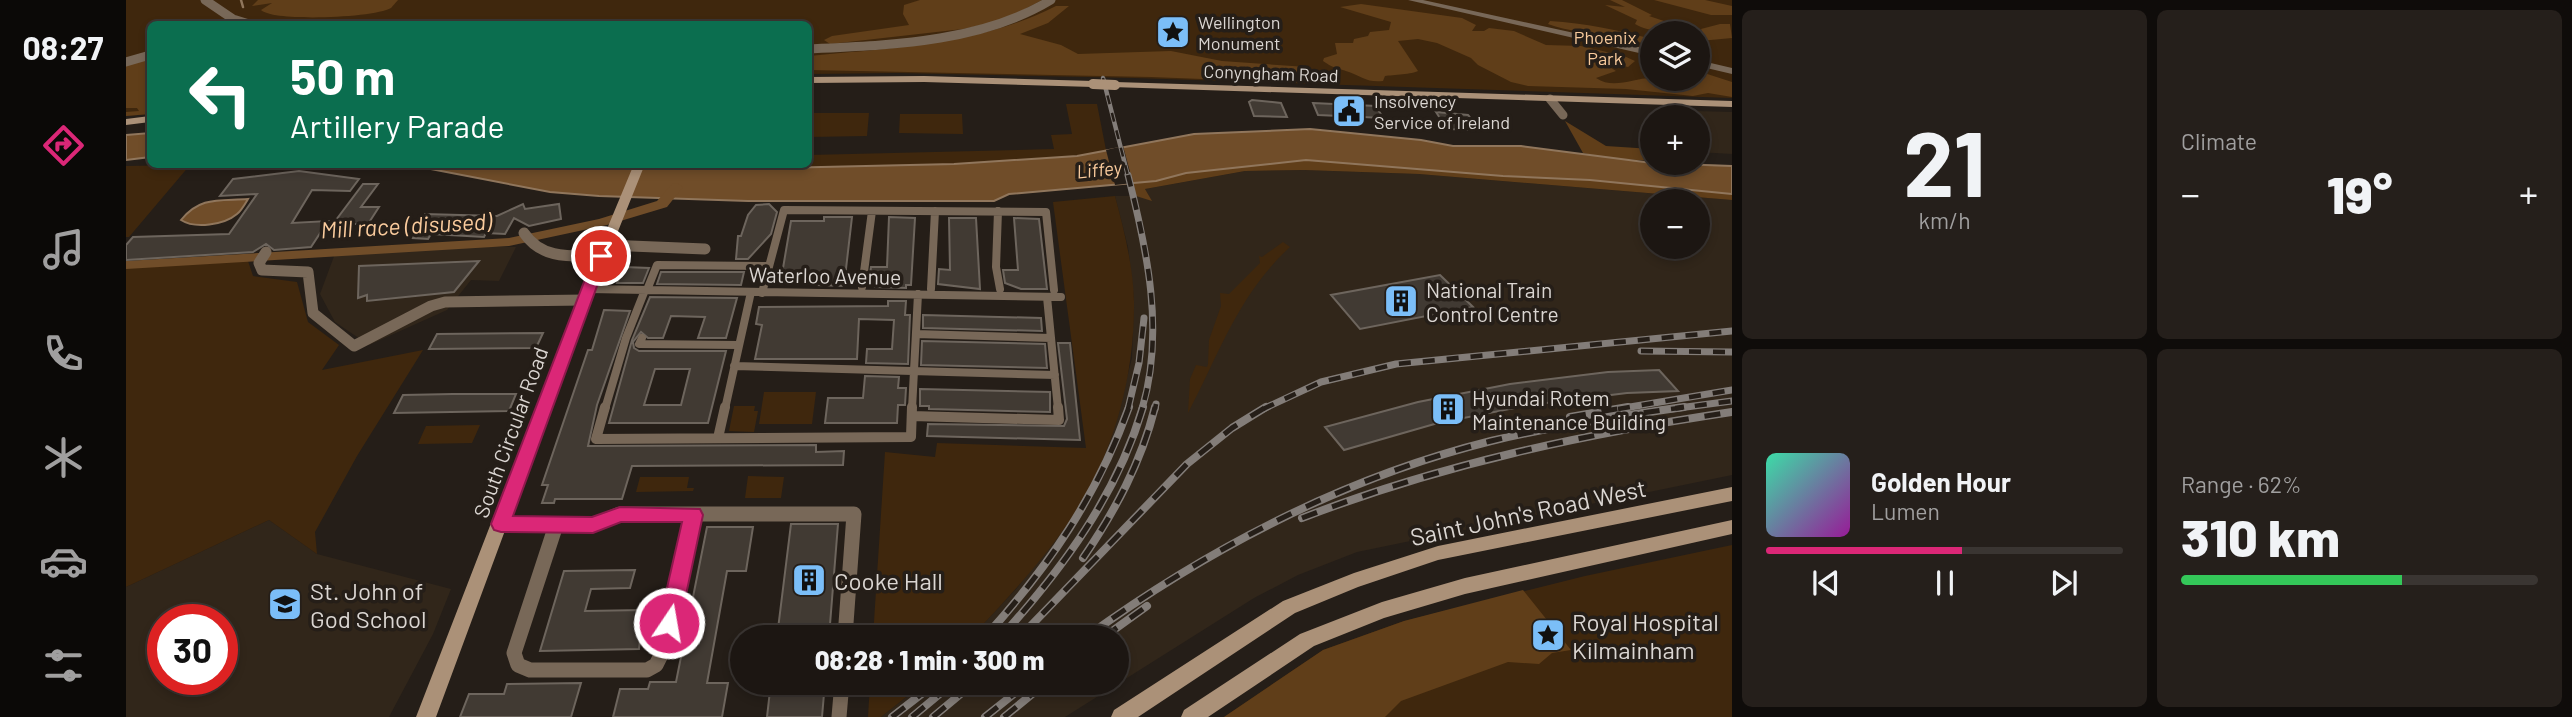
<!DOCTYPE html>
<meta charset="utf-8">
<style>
body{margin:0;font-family:Barlow,sans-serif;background:#251f1b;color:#f1f3f6;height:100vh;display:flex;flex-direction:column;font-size:26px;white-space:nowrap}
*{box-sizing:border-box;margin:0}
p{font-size:23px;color:#a09f9f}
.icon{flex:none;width:38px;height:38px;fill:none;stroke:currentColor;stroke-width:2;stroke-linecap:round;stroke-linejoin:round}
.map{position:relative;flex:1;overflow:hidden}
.drawer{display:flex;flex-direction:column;gap:10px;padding:10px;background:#0f0c0a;width:840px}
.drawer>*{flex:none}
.top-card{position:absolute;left:21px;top:21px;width:665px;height:147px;border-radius:10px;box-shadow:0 4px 10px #0003,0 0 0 2px #3a3532;background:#0b6e4f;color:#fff;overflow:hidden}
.controls{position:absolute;left:1514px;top:21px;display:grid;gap:14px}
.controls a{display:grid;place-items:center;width:70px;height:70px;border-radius:50%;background:#1c1612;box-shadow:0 4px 10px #0003,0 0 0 2px #3a3532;font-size:35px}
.speed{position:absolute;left:21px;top:604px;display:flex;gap:14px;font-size:35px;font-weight:700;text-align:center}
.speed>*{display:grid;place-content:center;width:91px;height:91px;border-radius:50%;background:#1c1612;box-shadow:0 4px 10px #0003,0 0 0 2px #3a3532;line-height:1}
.speed .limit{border:10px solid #d22;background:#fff;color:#111}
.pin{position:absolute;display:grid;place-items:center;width:60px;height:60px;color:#fff;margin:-30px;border:4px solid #fff;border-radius:50%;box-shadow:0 2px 7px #0007}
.me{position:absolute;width:77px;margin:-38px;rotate:12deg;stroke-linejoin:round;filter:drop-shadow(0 0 5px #0008)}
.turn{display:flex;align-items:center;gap:24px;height:147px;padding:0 28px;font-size:32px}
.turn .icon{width:91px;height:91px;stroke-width:2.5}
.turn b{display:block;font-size:49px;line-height:60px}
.big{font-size:52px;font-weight:800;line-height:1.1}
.drawer .tile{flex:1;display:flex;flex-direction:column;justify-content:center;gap:10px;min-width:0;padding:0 24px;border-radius:10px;background:#251f1b}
.drawer .dial{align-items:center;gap:0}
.dial b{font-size:91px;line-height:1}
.song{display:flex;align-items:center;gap:21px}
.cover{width:84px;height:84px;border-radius:10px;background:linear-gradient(135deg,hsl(160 70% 55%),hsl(300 70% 35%))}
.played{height:7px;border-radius:4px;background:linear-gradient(90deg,#db2777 55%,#3a3532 55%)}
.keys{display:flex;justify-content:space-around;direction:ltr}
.heat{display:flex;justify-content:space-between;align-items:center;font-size:38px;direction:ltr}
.charge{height:10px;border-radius:5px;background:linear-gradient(90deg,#34c759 62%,#3a3532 0)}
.drawer .tiles{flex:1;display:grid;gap:10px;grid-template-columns:repeat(2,1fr)}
.trip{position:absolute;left:604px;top:625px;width:399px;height:70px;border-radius:35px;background:#1c1612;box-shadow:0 4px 10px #0003,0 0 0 2px #3a3532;font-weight:800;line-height:70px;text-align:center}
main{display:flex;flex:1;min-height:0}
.dock{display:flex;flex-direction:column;width:126px;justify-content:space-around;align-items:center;background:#0b0907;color:#a09f9f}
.dock .icon{width:49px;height:49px}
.dock .on{color:#db2777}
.dock b{font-size:32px;color:#f1f3f6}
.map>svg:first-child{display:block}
.built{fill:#31261a;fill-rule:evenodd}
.green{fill:#3f270d;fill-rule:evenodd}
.forest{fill:#603e19}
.water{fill:#704d29;stroke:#90765c;stroke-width:2}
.pier{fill:#251e18}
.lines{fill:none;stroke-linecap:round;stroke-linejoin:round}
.stream{stroke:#90765c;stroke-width:2.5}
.canal{fill:#704d29;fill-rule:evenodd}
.building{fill:#413a33;stroke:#6d655d;stroke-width:2;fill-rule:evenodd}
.pedestrian-far1{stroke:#786858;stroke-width:8}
.pedestrian{stroke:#786858;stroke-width:10}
.minor-far2{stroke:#786858;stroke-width:9}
.minor-far1{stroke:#786858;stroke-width:11}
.minor{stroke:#786858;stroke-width:15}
.tertiary{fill:#786858;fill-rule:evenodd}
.secondary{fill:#ab9178;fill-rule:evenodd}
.rail-far2-casing{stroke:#837d79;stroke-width:4.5}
.rail-far1-casing{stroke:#837d79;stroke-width:7}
.rail-casing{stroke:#837d79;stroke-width:8}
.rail-far2{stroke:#251e18;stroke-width:2.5;stroke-dasharray:9;stroke-linecap:butt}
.rail-far1{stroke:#251e18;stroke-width:4.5;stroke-dasharray:12;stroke-linecap:butt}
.rail{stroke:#251e18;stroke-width:5;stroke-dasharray:16;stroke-linecap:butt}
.secondary-bridge{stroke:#ab9178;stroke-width:10}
.route{fill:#db2777;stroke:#8e194d;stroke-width:2}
.labels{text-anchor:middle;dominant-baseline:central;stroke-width:7;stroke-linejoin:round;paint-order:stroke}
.far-poi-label{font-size:18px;fill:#dbd6d2;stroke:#251e18;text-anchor:start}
.far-park-label{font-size:18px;fill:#f7c99b;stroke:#251e18}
.far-street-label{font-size:18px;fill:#dbd6d2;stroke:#251e18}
.far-water-label{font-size:19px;font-style:italic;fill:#facb9d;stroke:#251e18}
.street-label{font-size:21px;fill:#dbd6d2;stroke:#251e18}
.poi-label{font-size:21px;fill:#dbd6d2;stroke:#251e18;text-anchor:start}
.water-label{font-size:23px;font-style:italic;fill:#facb9d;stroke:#251e18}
.near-street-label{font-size:24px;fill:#dbd6d2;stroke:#251e18}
.near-poi-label{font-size:24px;fill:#dbd6d2;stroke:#251e18;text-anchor:start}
</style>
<main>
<nav class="dock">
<b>08:27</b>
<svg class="icon on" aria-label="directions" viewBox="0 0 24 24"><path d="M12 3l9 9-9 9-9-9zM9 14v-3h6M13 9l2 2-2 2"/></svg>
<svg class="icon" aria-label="music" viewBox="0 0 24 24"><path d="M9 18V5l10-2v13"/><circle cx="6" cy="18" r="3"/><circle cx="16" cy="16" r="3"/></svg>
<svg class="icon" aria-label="phone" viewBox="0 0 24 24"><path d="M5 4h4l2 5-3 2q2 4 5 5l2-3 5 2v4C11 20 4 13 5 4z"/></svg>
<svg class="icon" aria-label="climate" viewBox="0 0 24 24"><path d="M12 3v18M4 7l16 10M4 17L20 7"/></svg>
<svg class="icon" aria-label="car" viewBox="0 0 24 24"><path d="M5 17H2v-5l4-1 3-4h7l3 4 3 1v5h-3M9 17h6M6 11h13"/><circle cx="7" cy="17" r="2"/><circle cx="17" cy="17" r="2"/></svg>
<svg class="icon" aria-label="filters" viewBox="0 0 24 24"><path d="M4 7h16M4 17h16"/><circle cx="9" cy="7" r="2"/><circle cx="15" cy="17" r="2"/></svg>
</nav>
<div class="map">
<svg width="1606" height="717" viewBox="0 0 1606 717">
<rect width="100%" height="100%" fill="#251e18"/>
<path class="built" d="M 1529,110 L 1606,112 L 1606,154 L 1572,152 L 1572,117 L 1537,117 Z
M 1178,170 L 1293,174 L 1606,200 L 1606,475 L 1231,552 L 1172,575 L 1128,598 L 939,717 L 755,717 L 798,683 L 990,682 L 990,637 L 845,637 L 891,588 L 954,505 L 985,438 L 1006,358 L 1008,299 L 1002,247 L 989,196 L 1014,196 L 1025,200 L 1019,189 L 1119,171 ZM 1526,201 L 1572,201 L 1572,247 L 1526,247 Z
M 249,247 L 390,247 L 373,281 L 345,280 L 321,310 L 243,345 L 209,322 L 194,294 L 210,251 Z
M 143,520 L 191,554 L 325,589 L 307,634 L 263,717 L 0,717 L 0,587 ZM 37,620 L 96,620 L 96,679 L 37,679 Z"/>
<path class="green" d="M 0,0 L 1606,0 L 1606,98 L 1008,78 L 772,73 L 683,74 L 682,24 L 24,24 L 24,114 L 0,116 ZM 1526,33 L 1572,33 L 1572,79 L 1526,79 Z
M 940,104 L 971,104 L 980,150 C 920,163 856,163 795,165 C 716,167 638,169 560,165 L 682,164 L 683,155 L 928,149 L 925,135 L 946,134 Z
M 683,113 L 743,113 L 741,136 L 683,137 Z
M 774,114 L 836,114 L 837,134 L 773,133 Z
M 64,165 L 3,237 L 0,237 L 0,166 Z
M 989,196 C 998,230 1007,265 1008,301 C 1009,371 990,445 954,505 C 925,552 883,597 845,637 L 747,637 L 759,452 L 809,457 L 811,443 L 960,448 L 927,202 Z
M 1157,242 L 1164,247 C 1112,295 1094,352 1062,413 L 1064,379 L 1070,365 L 1081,367 L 1082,364 L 1083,340 L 1095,306 L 1094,293 L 1103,294 L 1134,263 L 1133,256 L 1136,257 Z
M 122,261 L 127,276 L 171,282 L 182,322 L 213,345 L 196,370 L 297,350 L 231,456 L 189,532 L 191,554 L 143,520 L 0,587 L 0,268 Z
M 638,392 L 690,392 L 686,424 L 633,424 Z
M 608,406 L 629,406 L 628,411 L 632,411 L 628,432 L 603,431 Z
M 354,425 L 346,443 L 292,444 L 300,426 Z
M 622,476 L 658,477 L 655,498 L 619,498 Z
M 514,477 L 563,477 L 561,488 L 568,488 L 567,491 L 510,492 Z
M 1606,545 L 1606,717 L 1098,717 L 1197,650 L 1278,621 L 1459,576 Z
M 744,683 L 744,682 L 798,683 L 755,717 L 742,717 Z"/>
<path class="forest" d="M 132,0 L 272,0 C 271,1 265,8 265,8 C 248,18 147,22 135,10 L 146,3 L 126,6 Z
M 794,0 L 916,0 L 878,20 L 837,29 L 704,44 L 698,40 L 706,36 L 783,25 L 777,14 L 778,5 Z
M 1484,0 L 1496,0 L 1526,15 L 1523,16 L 1577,34 L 1575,29 L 1594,24 L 1604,24 L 1606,38 L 1574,41 L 1572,41 L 1572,33 C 1554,33 1523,33 1509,24 L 1511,20 L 1479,5 L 1499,7 Z
M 1528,0 L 1579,0 L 1606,6 L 1606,15 L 1585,15 Z
M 1235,4 L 1336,18 L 1350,25 L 1346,31 L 1358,31 L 1363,28 L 1388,31 L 1420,45 L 1455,46 L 1498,56 L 1509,61 L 1502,67 L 1472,60 L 1490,71 L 1470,78 C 1488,90 1506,78 1526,78 C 1540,78 1556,79 1572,79 L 1572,71 L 1606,82 L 1606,97 L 1582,93 L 1567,96 L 1500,89 L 1402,86 L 1385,82 L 1352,65 L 1345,58 L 1311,43 L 1292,39 L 1272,41 L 1292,71 C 1287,74 1267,75 1259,76 L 1257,81 C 1241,83 1235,76 1223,72 C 1210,67 1210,70 1197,61 L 1198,58 L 1211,54 L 1209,43 L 1227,43 L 1228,39 L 1242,36 L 1244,32 L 1263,30 L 1265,22 L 1214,7 Z
M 930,6 L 943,6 L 922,23 L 894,34 L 935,45 L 952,54 L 1045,51 L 1096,61 L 1181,67 L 1206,81 L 1180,83 L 1025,77 L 683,70 L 683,56 C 766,48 854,45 930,6 Z
M 1424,21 C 1459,23 1492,30 1526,39 L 1526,44 C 1511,43 1497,38 1482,35 C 1461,31 1442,32 1422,24 Z
M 24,57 L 24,114 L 0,116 L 0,112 L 13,111 L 11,108 L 0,108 L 0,65 Z
M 1439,121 L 1480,146 L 1526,149 L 1526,161 L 1481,158 L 1457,153 Z
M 1180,160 L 1377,176 L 1464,180 L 1606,194 L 1606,200 L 1293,174 L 1178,170 L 1119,171 L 1019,189 L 1026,201 L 1010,196 L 1007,183 L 1030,181 L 1062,173 Z
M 1397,590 L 1445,650 L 1426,653 L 1413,664 L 1382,662 L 1275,701 L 1259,717 L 1098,717 L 1197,650 L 1278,621 Z"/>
<path class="water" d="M 1184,129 L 1295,140 L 1327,146 L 1395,146 L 1526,163 L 1606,166 L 1606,194 L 1464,180 L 1377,176 L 1180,160 L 1060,173 L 1030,181 L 883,194 L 868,201 L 622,201 L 473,196 L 424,192 L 284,165 L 560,164 L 651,168 L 828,164 L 951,156 L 1068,134 Z
M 24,133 L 24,157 L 0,160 L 0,135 Z
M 122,199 C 119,204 115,211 111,214 C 98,225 69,229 55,220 C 74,196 94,201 122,199 Z"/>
<path class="pier" d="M 997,146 L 1007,183 L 989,185 L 980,150 Z"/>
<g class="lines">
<path class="stream" d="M 115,0 L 117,7"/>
<path class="canal" d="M 551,183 L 557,187 L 541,207 L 481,225 L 383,246 L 0,269 L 0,261 L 383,238 L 473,219 L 531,201 L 546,184 Z"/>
</g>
<path class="building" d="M 1126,100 L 1155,103 L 1161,117 L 1128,116 L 1123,102 Z
M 1187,103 L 1250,106 L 1257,118 L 1192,115 Z
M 1310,112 L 1342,115 L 1355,130 L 1321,129 Z
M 173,171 L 233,179 L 224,191 L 186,190 L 166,223 L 202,221 L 185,247 L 148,250 L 140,244 L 127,252 L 0,260 L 0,245 L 7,237 L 103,234 L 131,194 L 94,196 L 107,179 Z
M 237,184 L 252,184 L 235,207 L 253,207 L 242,224 L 207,224 Z
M 397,204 L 399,209 L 433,204 L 435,219 L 403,226 L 388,218 L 379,234 L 360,233 L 358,237 L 305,234 L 302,239 L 287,238 L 299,214 L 371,216 Z
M 643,204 L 651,212 L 645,234 L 622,259 L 610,259 L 612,236 L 615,236 L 622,215 L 630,205 Z
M 698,217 L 726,217 L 718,286 L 691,285 L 690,274 L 656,274 L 665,221 L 698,221 Z
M 763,217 L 789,218 L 785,285 L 780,285 L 780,288 L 749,287 L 750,280 L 743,281 L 745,267 L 761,267 Z
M 823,218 L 850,218 L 854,289 L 812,284 L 813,269 L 824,270 Z
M 888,218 L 913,219 L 921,289 L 895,289 L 879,283 L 877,270 L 892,270 Z
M 353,261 L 328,292 L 241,301 L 241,295 L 232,298 L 233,266 Z
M 498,267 L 523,268 L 517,283 L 491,283 Z
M 535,272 L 618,272 L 615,285 L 531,284 Z
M 1314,275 L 1347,307 L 1234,329 L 1205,295 Z
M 524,297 L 611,298 L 600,338 L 572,338 L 579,317 L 545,316 L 537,338 L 522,338 L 515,332 L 507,342 L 508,348 L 513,351 L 600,351 L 582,423 L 483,423 L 506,340 ZM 529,369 L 564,369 L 555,405 L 518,405 Z
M 762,301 L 780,301 L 779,315 L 784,315 L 782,364 L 740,363 L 741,349 L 766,349 L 768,320 L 733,319 L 731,359 L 629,359 L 636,325 L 630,324 L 633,307 L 762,306 Z
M 478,310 L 504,311 L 471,405 L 462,446 L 690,445 L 690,452 L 718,451 L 717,465 L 506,466 L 496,499 L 429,499 L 428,503 L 416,503 L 422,485 L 416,485 L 462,350 L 466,350 Z
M 797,315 L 915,318 L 916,331 L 797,328 Z
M 417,333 L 410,348 L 303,349 L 311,334 Z
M 796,341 L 919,344 L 921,368 L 795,365 Z
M 932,343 L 944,343 L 954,440 L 801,436 L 802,424 L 938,426 L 941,419 Z
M 1533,370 L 1552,391 L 1501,393 L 1404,405 L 1312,423 L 1218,450 L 1199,427 L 1292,402 L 1384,384 L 1482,372 Z
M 739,376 L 773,377 L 772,388 L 780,388 L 779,405 L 772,405 L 771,423 L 699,423 L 702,398 L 737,398 Z
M 794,389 L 924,392 L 924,412 L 803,409 L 803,406 L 794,406 Z
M 327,394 L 390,394 L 383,411 L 268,413 L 277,395 Z
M 665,524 L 712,524 L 703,637 L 651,637 Z
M 581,527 L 627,527 L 620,571 L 601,571 L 581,683 L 602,683 L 596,717 L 487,717 L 494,689 L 522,689 L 524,682 L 550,682 Z
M 509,570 L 504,588 L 465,589 L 459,611 L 517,610 L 513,649 L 414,651 L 438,571 Z
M 645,682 L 699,682 L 696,717 L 641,717 Z
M 455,683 L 445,717 L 334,717 L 343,694 L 378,694 L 381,684 Z"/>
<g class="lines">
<path class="pedestrian-far1" d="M 872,211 L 870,267 L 874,289
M 736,287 L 746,211
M 463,289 L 935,297
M 805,289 L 809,211
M 521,290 L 531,265 L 643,266
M 636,293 L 658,210 L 920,212 L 928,290
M 790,334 L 925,338 L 921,297
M 516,338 L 513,344 L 612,345
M 925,338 L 932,409
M 608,366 L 929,375
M 479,409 L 500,338 L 519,290
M 599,409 L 625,292
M 786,409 L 792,294"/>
<path class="pedestrian" d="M 479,407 L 470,439 L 785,437 L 786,407
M 786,416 L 933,420 L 932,407
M 592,438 L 599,407"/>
<path class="minor-far2" d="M 79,0 L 107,19 L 123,24
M 682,49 C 763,45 854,43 925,0
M 0,62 L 24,55
M 1424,99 L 1437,115"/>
<path class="minor-far1" d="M 398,233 C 416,260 446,256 475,256
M 480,245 L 579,249
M 140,252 L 133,263 L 136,270 L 182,272 L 187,313 L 228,346 L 305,306 L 319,302 L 459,300"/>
<path class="minor" d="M 375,524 L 467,525 L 494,514 L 728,514 L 719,637
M 430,525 L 388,653 L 392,665 L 404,670 L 521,670 L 530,665 L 537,651 L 567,515
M 713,717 L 716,682"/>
<path class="tertiary" d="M 1282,0 L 1297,0 L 1526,50 L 1526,56 Z
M 1572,60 L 1606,68 L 1606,74 L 1572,66 Z"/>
<path class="secondary" d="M 798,76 L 967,81 L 972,84 L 967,87 L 798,82 L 682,83 L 682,77 Z
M 989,82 L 1606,101 L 1606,107 L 986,87 L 984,85 Z
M 24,116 L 24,122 L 0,125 L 0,119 Z
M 508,164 L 519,164 L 464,301 L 310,717 L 290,717 L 451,301 Z
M 1606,487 L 1606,501 L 1312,560 L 1232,587 L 1169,613 L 1012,717 L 985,717 L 988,710 L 1157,601 L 1228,573 L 1312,546 Z
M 1606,520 L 1606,534 L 1339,594 L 1258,618 L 1188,646 L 1082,717 L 1055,717 L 1058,710 L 1174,634 L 1256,602 L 1339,578 Z"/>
<g class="rail-far2-casing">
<path id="rail-far2" d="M 977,78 L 1002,176"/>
</g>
<g class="rail-far1-casing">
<path id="rail-far1" d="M 1002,175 C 1021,250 1039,332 1016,409
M 1515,351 L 1606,352
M 1002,409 L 1013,363 L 1018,318
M 1029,409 L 1030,404
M 1137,409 L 1195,382 L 1270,364 L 1606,331
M 1492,409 L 1606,390
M 1545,409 L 1606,401"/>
</g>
<g class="rail-casing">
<path id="rail" d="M 1444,417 L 1502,407
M 1176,518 C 1316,464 1458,434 1606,412
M 957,558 C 989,511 1015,463 1029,407
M 859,637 C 923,566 970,498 1003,407
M 875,637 C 937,568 990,497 1017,407
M 894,637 L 1061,464 L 1106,428 L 1140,407
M 960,637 C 1083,548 1217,478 1365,441 C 1428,426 1493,416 1558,407
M 978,637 L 1021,606
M 766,717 L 811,682
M 786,717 L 828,682
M 807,717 L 849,682
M 859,717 L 903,682
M 878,717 L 921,682"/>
</g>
<use href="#rail-far2" class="rail-far2"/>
<use href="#rail-far1" class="rail-far1"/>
<use href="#rail" class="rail"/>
<path class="secondary-bridge" d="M 967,84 L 989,85"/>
</g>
<path class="route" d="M 475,251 L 482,256 L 387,516 L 466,517 L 494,507 L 574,509 L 577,515 L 554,623 L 551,630 L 543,633 L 536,630 L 533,623 L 556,522 L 495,522 L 467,533 L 375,532 L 368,530 L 365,524 L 468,256 Z"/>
<defs>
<g id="sight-square" transform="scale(1.75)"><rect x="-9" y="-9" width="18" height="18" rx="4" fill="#7bbef8" stroke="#251e18"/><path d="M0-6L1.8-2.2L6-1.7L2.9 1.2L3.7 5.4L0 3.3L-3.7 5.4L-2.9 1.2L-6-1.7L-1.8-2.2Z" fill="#111"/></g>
<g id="civic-square" transform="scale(1.75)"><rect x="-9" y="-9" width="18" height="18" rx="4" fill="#7bbef8" stroke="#251e18"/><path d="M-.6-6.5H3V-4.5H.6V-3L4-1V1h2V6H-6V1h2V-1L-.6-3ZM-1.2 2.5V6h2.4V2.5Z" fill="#111"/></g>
<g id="building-square" transform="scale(1.75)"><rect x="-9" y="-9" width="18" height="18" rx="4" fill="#7bbef8" stroke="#251e18"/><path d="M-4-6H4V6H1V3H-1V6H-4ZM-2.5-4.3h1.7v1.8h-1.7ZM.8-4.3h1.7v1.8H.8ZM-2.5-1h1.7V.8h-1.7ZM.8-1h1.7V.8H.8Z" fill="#111"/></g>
<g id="school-square" transform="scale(1.75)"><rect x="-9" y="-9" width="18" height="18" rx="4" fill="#7bbef8" stroke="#251e18"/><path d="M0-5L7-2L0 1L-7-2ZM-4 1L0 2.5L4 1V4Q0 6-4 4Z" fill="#111"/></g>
</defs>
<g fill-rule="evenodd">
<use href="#sight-square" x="1047" y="32"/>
<use href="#civic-square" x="1223" y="111"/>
<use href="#building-square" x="1275" y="301"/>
<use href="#building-square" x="1322" y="409"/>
<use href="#building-square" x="683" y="580"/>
<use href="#school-square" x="159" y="604"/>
<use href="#sight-square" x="1422" y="635"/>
</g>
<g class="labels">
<g class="far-poi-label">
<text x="1072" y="22">Wellington<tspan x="1072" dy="21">Monument</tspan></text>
<text x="1248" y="101">Insolvency<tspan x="1248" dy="21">Service of Ireland</tspan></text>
</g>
<g class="far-park-label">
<text x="1479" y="37">Phoenix<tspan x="1479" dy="21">Park</tspan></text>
</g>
<g class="far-street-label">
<text transform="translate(1145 73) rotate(2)">Conyngham Road</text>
</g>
<g class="far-water-label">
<text transform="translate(973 169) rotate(-6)">Liffey</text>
</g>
<g class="street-label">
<text transform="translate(699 275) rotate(1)">Waterloo Avenue</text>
<text transform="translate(384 432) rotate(-70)">South Circular Road</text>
</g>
<g class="poi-label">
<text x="1300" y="289">National Train<tspan x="1300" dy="24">Control Centre</tspan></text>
<text x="1346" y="397">Hyundai Rotem<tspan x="1346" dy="24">Maintenance Building</tspan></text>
</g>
<g class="water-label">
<text transform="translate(280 225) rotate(-3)">Mill race (disused)</text>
</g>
<g class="near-street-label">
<text transform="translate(1402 512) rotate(-12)">Saint John's Road West</text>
</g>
<g class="near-poi-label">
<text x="708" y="580">Cooke Hall</text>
<text x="184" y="590">St. John of<tspan x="184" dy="28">God School</tspan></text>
<text x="1446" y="621">Royal Hospital<tspan x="1446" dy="28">Kilmainham</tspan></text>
</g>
</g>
</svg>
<div class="controls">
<a><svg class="icon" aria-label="layers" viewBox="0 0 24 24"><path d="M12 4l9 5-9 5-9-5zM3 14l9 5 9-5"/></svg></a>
<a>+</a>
<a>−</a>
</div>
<div class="speed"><div class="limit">30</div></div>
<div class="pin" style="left:475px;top:256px;background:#d93025"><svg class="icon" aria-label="arrive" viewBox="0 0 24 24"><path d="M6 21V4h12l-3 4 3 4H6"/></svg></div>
<svg class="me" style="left:543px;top:623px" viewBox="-20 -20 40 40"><circle r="17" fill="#db2777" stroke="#fff" stroke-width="3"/><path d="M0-11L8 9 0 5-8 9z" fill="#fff"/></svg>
<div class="trip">08:28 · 1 min · 300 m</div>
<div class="top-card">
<div class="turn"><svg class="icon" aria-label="left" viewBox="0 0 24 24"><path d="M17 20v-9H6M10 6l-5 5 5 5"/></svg><div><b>50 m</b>Artillery Parade</div></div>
</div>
</div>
<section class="drawer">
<div class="tiles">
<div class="tile dial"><b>21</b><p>km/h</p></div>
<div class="tile"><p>Climate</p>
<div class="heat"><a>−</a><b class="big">19°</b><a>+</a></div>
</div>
<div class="tile">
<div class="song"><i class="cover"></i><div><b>Golden Hour</b><p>Lumen</p></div></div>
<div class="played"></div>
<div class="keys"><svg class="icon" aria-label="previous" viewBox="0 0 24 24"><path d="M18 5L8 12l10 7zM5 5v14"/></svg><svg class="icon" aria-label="pause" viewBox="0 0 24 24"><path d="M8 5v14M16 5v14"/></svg><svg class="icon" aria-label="next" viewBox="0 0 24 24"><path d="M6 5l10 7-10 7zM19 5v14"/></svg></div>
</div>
<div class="tile"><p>Range · 62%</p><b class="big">310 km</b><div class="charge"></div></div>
</div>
</section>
</main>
